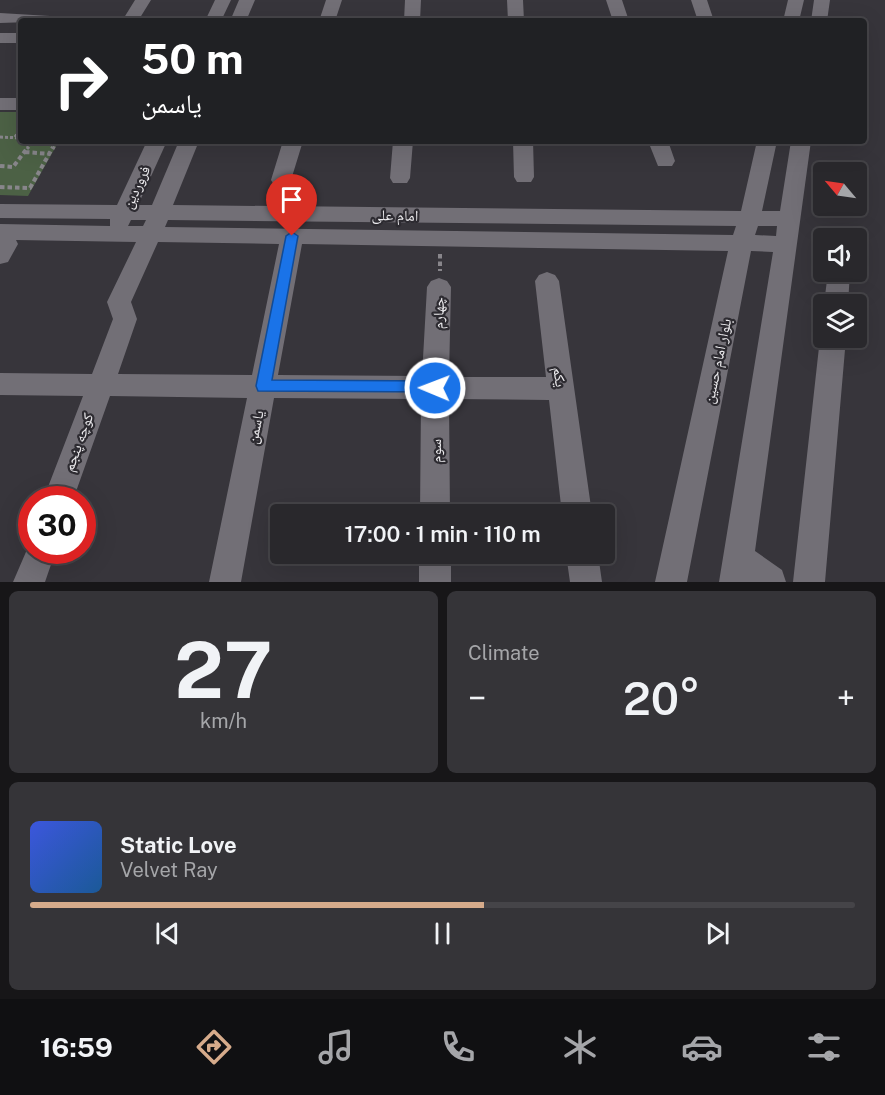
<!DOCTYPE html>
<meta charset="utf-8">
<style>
body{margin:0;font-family:"Public Sans","Noto Naskh Arabic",sans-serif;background:#353438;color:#f1f3f6;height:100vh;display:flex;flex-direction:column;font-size:22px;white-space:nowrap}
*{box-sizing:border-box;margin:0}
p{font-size:20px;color:#a5a6a9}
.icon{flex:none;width:33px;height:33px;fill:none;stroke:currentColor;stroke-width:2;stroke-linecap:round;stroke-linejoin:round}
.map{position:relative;height:582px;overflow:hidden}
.panel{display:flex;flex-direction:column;gap:9px;padding:9px;background:#171618;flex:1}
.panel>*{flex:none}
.guide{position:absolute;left:18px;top:18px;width:849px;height:126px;border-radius:6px;box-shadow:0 6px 24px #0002,0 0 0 2px #454448;background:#202124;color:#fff;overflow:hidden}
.needle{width:39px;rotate:299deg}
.buttons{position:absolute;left:813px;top:162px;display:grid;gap:12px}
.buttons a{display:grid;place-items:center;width:54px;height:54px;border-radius:6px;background:#29282c;box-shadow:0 6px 24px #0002,0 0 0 2px #454448;font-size:30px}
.speed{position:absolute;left:18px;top:486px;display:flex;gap:12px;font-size:30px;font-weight:700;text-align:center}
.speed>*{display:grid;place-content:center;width:78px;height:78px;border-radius:50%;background:#29282c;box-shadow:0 6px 24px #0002,0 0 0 2px #454448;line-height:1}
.speed .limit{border:9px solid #d22;background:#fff;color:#111}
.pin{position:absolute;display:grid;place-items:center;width:51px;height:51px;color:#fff;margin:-62px -26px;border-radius:50% 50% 50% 0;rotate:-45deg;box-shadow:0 0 6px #0007}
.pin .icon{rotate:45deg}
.me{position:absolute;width:66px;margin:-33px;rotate:271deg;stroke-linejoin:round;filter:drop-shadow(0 0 4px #0008)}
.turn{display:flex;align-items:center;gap:21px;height:126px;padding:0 24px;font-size:27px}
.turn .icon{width:78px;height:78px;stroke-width:2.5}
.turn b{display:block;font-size:42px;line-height:51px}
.big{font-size:45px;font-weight:600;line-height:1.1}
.panel .card{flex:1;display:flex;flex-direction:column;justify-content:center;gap:9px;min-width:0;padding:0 21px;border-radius:9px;background:#353438}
.panel .dial{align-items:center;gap:0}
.dial b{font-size:78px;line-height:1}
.song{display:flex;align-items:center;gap:18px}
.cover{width:72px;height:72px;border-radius:9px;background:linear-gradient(135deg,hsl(230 70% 55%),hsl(210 70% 35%))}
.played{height:6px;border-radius:3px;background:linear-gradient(90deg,#d6ab8b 55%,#454448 55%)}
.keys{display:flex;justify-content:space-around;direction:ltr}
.heat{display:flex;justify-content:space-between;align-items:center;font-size:33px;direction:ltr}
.panel .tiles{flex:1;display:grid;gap:9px;grid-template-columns:1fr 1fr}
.card:last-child{grid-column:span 2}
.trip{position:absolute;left:270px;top:504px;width:345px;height:60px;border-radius:6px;background:#29282c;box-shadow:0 6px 24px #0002,0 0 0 2px #454448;font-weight:600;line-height:60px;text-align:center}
.menu{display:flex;height:96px;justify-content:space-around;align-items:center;background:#101012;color:#a5a6a9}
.menu .icon{width:42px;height:42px}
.menu .current{color:#d6ab8b}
.menu b{font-size:27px;color:#f1f3f6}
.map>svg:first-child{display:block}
.green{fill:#4c6145}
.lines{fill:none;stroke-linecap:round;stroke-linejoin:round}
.path-far1{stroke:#88868b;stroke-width:3;stroke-dasharray:3 2;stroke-linecap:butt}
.path{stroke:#88868b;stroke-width:4;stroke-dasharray:4.5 3;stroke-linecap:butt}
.minor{fill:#726f76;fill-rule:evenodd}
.route{fill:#1a73e8;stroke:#114b97;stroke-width:1.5}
.labels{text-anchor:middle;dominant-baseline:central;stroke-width:4.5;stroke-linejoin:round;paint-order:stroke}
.street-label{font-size:15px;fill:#ecebee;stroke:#2d2b31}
</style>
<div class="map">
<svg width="885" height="582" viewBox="0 0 885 582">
<rect width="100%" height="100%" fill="#37353b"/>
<path class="green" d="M 0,112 L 21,112 L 21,141 L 59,141 L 28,196 L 0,195 Z"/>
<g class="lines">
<path class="path-far1" d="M 0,137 L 21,138
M 15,137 L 21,128
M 27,149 L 33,141
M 53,149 L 57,141"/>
<path class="path" d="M 25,152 L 50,154
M 0,166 L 13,167 L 28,147
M 0,187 L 30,188 L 53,147
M 440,254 L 440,271"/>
<path class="minor" d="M 135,0 L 151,0 L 138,21 L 122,21 Z
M 215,0 L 231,0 L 221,21 L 205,21 Z
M 239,0 L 255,0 L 246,21 L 230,21 Z
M 326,0 L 342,0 L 335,21 L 319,21 Z
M 405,0 L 421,0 L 420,21 L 404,21 Z
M 507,0 L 523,0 L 524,21 L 508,21 Z
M 606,0 L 622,0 L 629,21 L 613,21 Z
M 691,0 L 707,0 L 714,21 L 698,21 Z
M 788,0 L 804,0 L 799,21 L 783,21 Z
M 814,0 L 830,0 L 827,21 L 811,21 Z
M 0,13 L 50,16 L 58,21 L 0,23 Z
M 0,33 L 21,33 L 21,43 L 0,43 Z
M 0,98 L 21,98 L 21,110 L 0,110 Z
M 147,141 L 167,141 L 138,205 L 152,205 L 179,141 L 199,141 L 173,205 L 741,211 L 757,141 L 777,141 L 762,211 L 780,211 L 791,141 L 811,141 L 755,551 L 782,570 L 786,582 L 719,582 L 773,252 L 751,251 L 687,582 L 655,582 L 728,251 L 302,244 L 278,375 L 422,376 L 427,287 L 431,281 L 439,278 L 447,281 L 451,287 L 449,377 L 546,377 L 535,281 L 539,275 L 547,272 L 555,275 L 559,281 L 592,514 L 562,514 L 549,400 L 449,399 L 450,514 L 420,514 L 421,399 L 274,398 L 241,582 L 209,582 L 247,398 L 110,396 L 73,500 L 43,500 L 83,396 L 0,395 L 0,373 L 92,374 L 113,319 L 107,302 L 136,242 L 16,240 L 18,244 L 8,262 L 0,264 L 0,224 L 110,226 L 110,219 L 0,218 L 0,204 L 117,205 ZM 131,220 L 146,220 L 143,226 L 128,226 ZM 168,220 L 736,226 L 733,235 L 165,227 ZM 758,226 L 777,226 L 776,236 L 755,235 ZM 158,242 L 279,244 L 252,375 L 118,374 L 137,319 L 131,302 Z
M 283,141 L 303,141 L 291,180 L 288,185 L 274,185 L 271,180 Z
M 393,141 L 413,141 L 410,178 L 407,183 L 393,183 L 390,178 Z
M 513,141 L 533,141 L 534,177 L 531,182 L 517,182 L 514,177 Z
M 648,141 L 668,141 L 675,161 L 672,166 L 658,166 Z
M 828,272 L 850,272 L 848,304 L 824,304 Z
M 824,332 L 824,338 L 846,338 L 825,582 L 793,582 L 820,338 Z
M 32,538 L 32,550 L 56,550 L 45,582 L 13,582 Z
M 419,554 L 451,554 L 451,582 L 419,582 Z
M 566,554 L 598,554 L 602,582 L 570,582 Z"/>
</g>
<path class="route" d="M 292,232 L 298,236 L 272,380 L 435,381 L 443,388 L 440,392 L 258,391 L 256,386 L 286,236 Z"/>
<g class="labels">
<g class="street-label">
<text transform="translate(136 187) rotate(-65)">فروردین</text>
<text transform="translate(395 215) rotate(1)">امام علی</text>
<text transform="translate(438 313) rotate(-88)">چهارم</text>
<text transform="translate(717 361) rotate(-78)">بلوار امام حسین</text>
<text transform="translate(560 377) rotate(83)">یکم</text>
<text transform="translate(255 427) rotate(-79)">یاسمن</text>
<text transform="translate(78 442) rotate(-70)">کوچه پنجم</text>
<text transform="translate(435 451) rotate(-90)">سوم</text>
</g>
</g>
</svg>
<div class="buttons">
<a><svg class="needle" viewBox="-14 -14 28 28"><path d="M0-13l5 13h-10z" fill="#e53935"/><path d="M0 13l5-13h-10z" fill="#a5a6a9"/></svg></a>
<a><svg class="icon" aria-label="sound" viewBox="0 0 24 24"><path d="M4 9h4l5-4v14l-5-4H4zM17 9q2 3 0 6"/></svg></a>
<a><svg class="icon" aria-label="layers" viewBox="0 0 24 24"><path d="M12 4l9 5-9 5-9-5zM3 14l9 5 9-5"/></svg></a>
</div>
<div class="speed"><div class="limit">30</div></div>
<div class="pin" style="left:292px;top:236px;background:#d93025"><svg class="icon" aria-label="arrive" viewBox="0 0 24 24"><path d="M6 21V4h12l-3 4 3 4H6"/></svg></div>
<svg class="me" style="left:435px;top:388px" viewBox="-20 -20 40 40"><circle r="17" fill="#1a73e8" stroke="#fff" stroke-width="3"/><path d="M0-11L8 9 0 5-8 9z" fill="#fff"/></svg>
<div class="trip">17:00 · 1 min · 110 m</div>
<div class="guide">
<div class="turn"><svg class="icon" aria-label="right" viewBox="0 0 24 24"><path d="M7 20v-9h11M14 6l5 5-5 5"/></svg><div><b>50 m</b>یاسمن</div></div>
</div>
</div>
<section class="panel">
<div class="tiles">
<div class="card dial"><b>27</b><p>km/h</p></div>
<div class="card"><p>Climate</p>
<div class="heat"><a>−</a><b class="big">20°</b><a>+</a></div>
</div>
<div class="card">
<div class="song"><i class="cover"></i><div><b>Static Love</b><p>Velvet Ray</p></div></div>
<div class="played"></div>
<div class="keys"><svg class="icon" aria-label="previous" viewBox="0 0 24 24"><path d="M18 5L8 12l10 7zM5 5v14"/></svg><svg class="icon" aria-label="pause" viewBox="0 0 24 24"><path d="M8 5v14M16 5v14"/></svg><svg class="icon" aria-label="next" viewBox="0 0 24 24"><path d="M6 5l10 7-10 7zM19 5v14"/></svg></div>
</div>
</div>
</section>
<nav class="menu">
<b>16:59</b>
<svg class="icon current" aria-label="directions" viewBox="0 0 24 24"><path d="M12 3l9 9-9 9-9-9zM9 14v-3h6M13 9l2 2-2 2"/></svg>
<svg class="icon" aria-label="music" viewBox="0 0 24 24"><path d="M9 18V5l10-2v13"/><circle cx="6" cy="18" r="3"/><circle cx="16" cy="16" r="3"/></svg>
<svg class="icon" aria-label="phone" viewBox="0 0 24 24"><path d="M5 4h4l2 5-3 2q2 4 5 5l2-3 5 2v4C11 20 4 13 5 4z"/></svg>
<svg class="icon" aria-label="climate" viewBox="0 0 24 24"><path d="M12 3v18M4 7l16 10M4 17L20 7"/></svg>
<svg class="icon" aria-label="car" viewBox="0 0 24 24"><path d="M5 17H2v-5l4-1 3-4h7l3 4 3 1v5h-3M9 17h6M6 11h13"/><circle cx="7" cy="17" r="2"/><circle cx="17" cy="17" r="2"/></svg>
<svg class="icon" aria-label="filters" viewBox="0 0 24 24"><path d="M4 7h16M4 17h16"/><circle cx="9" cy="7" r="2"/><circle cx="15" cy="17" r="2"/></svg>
</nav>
